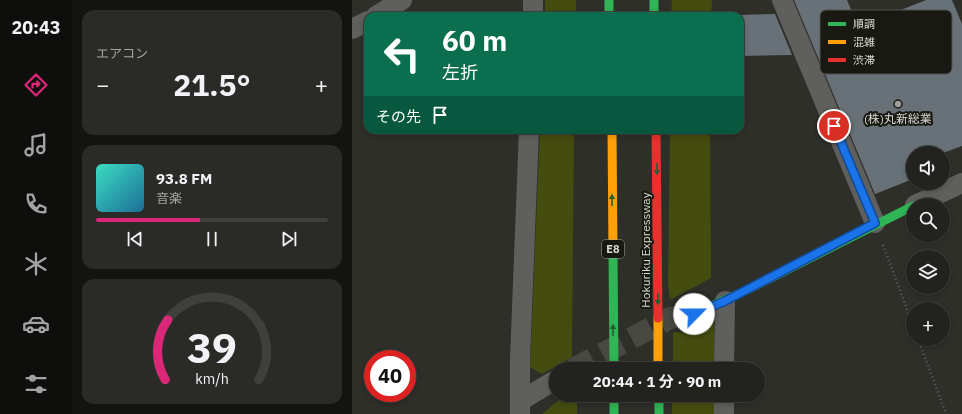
<!DOCTYPE html>
<html lang="ja">
<meta charset="utf-8">
<style>
body{margin:0;font-family:"IBM Plex Sans","Noto Sans JP",sans-serif;background:#2a2b27;color:#f1f3f6;height:100vh;display:flex;flex-direction:column;font-size:15px;white-space:nowrap}
*{box-sizing:border-box;margin:0}
p{font-size:13px;color:#a2a4a4}
.icon{flex:none;width:22px;height:22px;fill:none;stroke:currentColor;stroke-width:2;stroke-linecap:round;stroke-linejoin:round}
.map{position:relative;flex:1;overflow:hidden}
.sheet{display:flex;flex-direction:column;gap:10px;padding:10px;background:#131310;width:280px}
.sheet>*{flex:none}
.banner{position:absolute;left:12px;top:12px;width:380px;height:122px;border-radius:12px;box-shadow:0 2px 6px #0003,0 0 0 1px #3f403c;background:#0b6e4f;color:#fff;overflow:hidden}
.fabs{position:absolute;left:554px;top:146px;display:grid;gap:8px}
.fabs a{display:grid;place-items:center;width:44px;height:44px;border-radius:50%;background:#22231e;box-shadow:0 2px 6px #0003,0 0 0 1px #3f403c;font-size:20px}
.speed{position:absolute;left:12px;top:350px;display:flex;gap:8px;font-size:20px;font-weight:700;text-align:center}
.speed>*{display:grid;place-content:center;width:52px;height:52px;border-radius:50%;background:#22231e;box-shadow:0 2px 6px #0003,0 0 0 1px #3f403c;line-height:1}
.speed .limit{border:6px solid #d22;background:#fff;color:#111}
.pin{position:absolute;display:grid;place-items:center;width:34px;height:34px;color:#fff;margin:-17px;border:2px solid #fff;border-radius:50%;box-shadow:0 1px 4px #0007}
.me{position:absolute;width:44px;margin:-22px;rotate:67deg;stroke-linejoin:round;filter:drop-shadow(0 0 3px #0008)}
.turn{display:flex;align-items:center;gap:14px;height:84px;padding:0 12px;font-size:18px}
.turn .icon{width:52px;height:52px;stroke-width:2.5}
.turn b{display:block;font-size:28px;line-height:34px}
.then{display:flex;align-items:center;height:38px;padding:0 12px;background:#0003;gap:8px;font-size:15px}
.big{font-size:30px;font-weight:700;line-height:1.1}
.sheet .card{flex:1;display:flex;flex-direction:column;justify-content:center;gap:6px;min-width:0;padding:0 14px;border-radius:12px;background:#2a2b27}
.sheet .dial{align-items:center;gap:0}
.dial svg{height:104px;overflow:visible;fill:none;stroke:#3f403c;stroke-width:7;stroke-linecap:round;text-anchor:middle}
.dial text{fill:#f1f3f6;stroke:none}
.song{display:flex;align-items:center;gap:12px}
.cover{width:48px;height:48px;border-radius:6px;background:linear-gradient(135deg,hsl(170 70% 55%),hsl(200 70% 35%))}
.played{height:4px;border-radius:2px;background:linear-gradient(90deg,#db2777 45%,#3f403c 45%)}
.keys{display:flex;justify-content:space-around;direction:ltr}
.heat{display:flex;justify-content:space-between;align-items:center;font-size:22px;direction:ltr}
.trip{position:absolute;left:197px;top:362px;width:216px;height:40px;border-radius:20px;background:#22231e;box-shadow:0 2px 6px #0003,0 0 0 1px #3f403c;font-weight:700;line-height:40px;text-align:center}
main{display:flex;flex:1;min-height:0}
.dock{display:flex;flex-direction:column;width:72px;justify-content:space-around;align-items:center;background:#0e0e0c;color:#a2a4a4}
.dock .icon{width:28px;height:28px}
.dock .selected{color:#db2777}
.dock b{font-size:18px;color:#f1f3f6}
.map>svg:first-child{display:block}
.green{fill:#454c0f}
.building{fill:#687178}
.lines{fill:none;stroke-linecap:round;stroke-linejoin:round}
.secondary-tunnel{stroke:#484942;stroke-width:22;stroke-dasharray:22 11;stroke-linecap:butt}
.path{stroke:#62625f;stroke-width:2.5;stroke-dasharray:1 3;stroke-linecap:butt}
.street{stroke:#5f5f5d;stroke-width:20}
.fast{stroke:#30b455;stroke-width:9}
.slow{stroke:#ff9f0a;stroke-width:9}
.jam{stroke:#e5322d;stroke-width:9}
.oneway{fill:#235f31}
.route-casing{stroke:#114b97;stroke-width:10}
.route{stroke:#1a73e8;stroke-width:7}
.poi-dot{fill:#9e9f97;stroke:#181913;stroke-width:1.5}
.labels{text-anchor:middle;dominant-baseline:central;stroke-width:4;stroke-linejoin:round;paint-order:stroke}
.shield{fill:#181913;stroke:#a0a199;stroke-width:1}
.shield-label{font-size:11px;font-weight:bold;fill:#dadbd3}
.poi-label{font-size:12px;fill:#dadbd3;stroke:#181913}
.street-label{font-size:12px;fill:#dadbd3;stroke:#181913}
.key{fill:#181913;stroke:#52534d;stroke-width:1}
.key-label{font-size:11px;fill:#dadbd3}
</style>
<main>
<nav class="dock">
<b>20:43</b>
<svg class="icon selected" aria-label="directions" viewBox="0 0 24 24"><path d="M12 3l9 9-9 9-9-9zM9 14v-3h6M13 9l2 2-2 2"/></svg>
<svg class="icon" aria-label="music" viewBox="0 0 24 24"><path d="M9 18V5l10-2v13"/><circle cx="6" cy="18" r="3"/><circle cx="16" cy="16" r="3"/></svg>
<svg class="icon" aria-label="phone" viewBox="0 0 24 24"><path d="M5 4h4l2 5-3 2q2 4 5 5l2-3 5 2v4C11 20 4 13 5 4z"/></svg>
<svg class="icon" aria-label="climate" viewBox="0 0 24 24"><path d="M12 3v18M4 7l16 10M4 17L20 7"/></svg>
<svg class="icon" aria-label="car" viewBox="0 0 24 24"><path d="M5 17H2v-5l4-1 3-4h7l3 4 3 1v5h-3M9 17h6M6 11h13"/><circle cx="7" cy="17" r="2"/><circle cx="17" cy="17" r="2"/></svg>
<svg class="icon" aria-label="filters" viewBox="0 0 24 24"><path d="M4 7h16M4 17h16"/><circle cx="9" cy="7" r="2"/><circle cx="15" cy="17" r="2"/></svg>
</nav>
<section class="sheet">
<div class="card"><p>エアコン</p>
<div class="heat"><a>−</a><b class="big">21.5°</b><a>+</a></div>
</div>
<div class="card">
<div class="song"><i class="cover"></i><div><b>93.8 FM</b><p>音楽</p></div></div>
<div class="played"></div>
<div class="keys"><svg class="icon" aria-label="previous" viewBox="0 0 24 24"><path d="M18 5L8 12l10 7zM5 5v14"/></svg><svg class="icon" aria-label="pause" viewBox="0 0 24 24"><path d="M8 5v14M16 5v14"/></svg><svg class="icon" aria-label="next" viewBox="0 0 24 24"><path d="M6 5l10 7-10 7zM19 5v14"/></svg></div>
</div>
<div class="card dial"><svg viewBox="0 0 100 80">
<path d="M14 69A42 42 0 1 1 86 69"/>
<path d="M14 69A42 42 0 0 1 16 23" stroke="#db2777"/>
<text x="50" y="56" font-size="32" font-weight="700">39</text>
<text x="50" y="72" font-size="11">km/h</text>
</svg></div>
</section>
<div class="map">
<svg width="610" height="414" viewBox="0 0 610 414">
<rect width="100%" height="100%" fill="#2e2f28"/>
<path class="green" d="M 193,0 L 224,0 L 224,16 L 193,16 Z
M 320,0 L 360,0 L 359,16 L 319,16 Z
M 188,130 L 222,130 L 220,357 L 190,374 L 178,367 Z
M 318,130 L 358,130 L 359,278 L 318,300 L 316,284 Z
M 362,324 L 362,369 L 321,369 L 321,332 L 341,333 Z
M 213,395 L 225,395 L 225,414 L 190,414 Z
M 320,395 L 362,395 L 362,414 L 320,414 Z"/>
<path class="building" d="M 442,0 L 495,0 L 515,49 L 557,31 L 549,10 L 574,0 L 600,0 L 610,24 L 610,146 L 591,153 L 561,153 L 561,179 L 523,194 Z
M 423,14 L 440,55 L 388,56 L 388,15 Z"/>
<g class="lines">
<path class="secondary-tunnel" d="M 221,369 L 318,318 L 341,314"/>
<path class="path" d="M 531,245 L 561,325
M 566,339 L 594,414"/>
<path class="street" d="M 430,0 L 523,223
M 24,16 L 50,0
M 181,16 L 181,0
M 0,29 L 16,21
M 563,205 L 610,183
M 372,369 L 373,301
M 168,401 L 200,382
M 168,414 L 168,359 L 177,130
M 372,414 L 372,395"/>
<path class="fast" d="M 257,0 L 257,16
M 302,0 L 302,16
M 261,252 L 262,369
M 341,314 L 397,289 L 561,206
M 262,395 L 262,414
M 307,395 L 307,414"/>
<path class="slow" d="M 260,130 L 261,252
M 306,318 L 306,369"/>
<path class="jam" d="M 304,130 L 306,318"/>
</g>
<defs><path id="oneway-solid" d="M-6-.8H1V-3.2L6.5 0L1 3.2V.8H-6Z"/></defs>
<g class="oneway">
<use href="#oneway-solid" transform="translate(305 169) rotate(90)"/>
<use href="#oneway-solid" transform="translate(260 200) rotate(-90)"/>
<use href="#oneway-solid" transform="translate(306 299) rotate(90)"/>
<use href="#oneway-solid" transform="translate(261 330) rotate(-90)"/>
</g>
<g class="lines">
<g class="route-casing">
<path id="route" d="M 342,314 L 373,301 L 523,223 L 482,126"/>
</g>
<use href="#route" class="route"/>
</g>
<circle class="poi-dot" cx="546" cy="104" r="4"/>
<g class="labels">
<rect class="shield" x="250" y="240" width="22" height="18" rx="3"/>
<g class="shield-label">
<text x="261" y="249">E8</text>
</g>
<g class="poi-label">
<text x="546" y="118">(株)丸新総業</text>
</g>
<g class="street-label">
<text transform="translate(293 250) rotate(-90)">Hokuriku Expressway</text>
</g>
</g>
<rect x="468" y="10" width="132" height="64" rx="6" class="key"/>
<rect x="476" y="22" width="18" height="4" fill="#30b455"/>
<rect x="476" y="40" width="18" height="4" fill="#ff9f0a"/>
<rect x="476" y="58" width="18" height="4" fill="#e5322d"/>
<g class="key-label">
<text x="501" y="28">順調</text>
<text x="501" y="46">混雑</text>
<text x="501" y="64">渋滞</text>
</g>
</svg>
<div class="fabs">
<a><svg class="icon" aria-label="sound" viewBox="0 0 24 24"><path d="M4 9h4l5-4v14l-5-4H4zM17 9q2 3 0 6"/></svg></a>
<a><svg class="icon" aria-label="search" viewBox="0 0 24 24"><circle cx="10" cy="10" r="6"/><path d="M15 15l6 6"/></svg></a>
<a><svg class="icon" aria-label="layers" viewBox="0 0 24 24"><path d="M12 4l9 5-9 5-9-5zM3 14l9 5 9-5"/></svg></a>
<a>+</a>
</div>
<div class="speed"><div class="limit">40</div></div>
<div class="pin" style="left:482px;top:126px;background:#d93025"><svg class="icon" aria-label="arrive" viewBox="0 0 24 24"><path d="M6 21V4h12l-3 4 3 4H6"/></svg></div>
<svg class="me" style="left:342px;top:314px" viewBox="-20 -20 40 40"><circle r="19" fill="#fff"/><path d="M0-13L10 11 0 6-10 11z" fill="#1a73e8"/></svg>
<div class="trip">20:44 · 1 分 · 90 m</div>
<div class="banner">
<div class="turn"><svg class="icon" aria-label="left" viewBox="0 0 24 24"><path d="M17 20v-9H6M10 6l-5 5 5 5"/></svg><div><b>60 m</b>左折</div></div>
<div class="then">その先<svg class="icon" aria-label="arrive" viewBox="0 0 24 24"><path d="M6 21V4h12l-3 4 3 4H6"/></svg></div>
</div>
</div>
</main>
